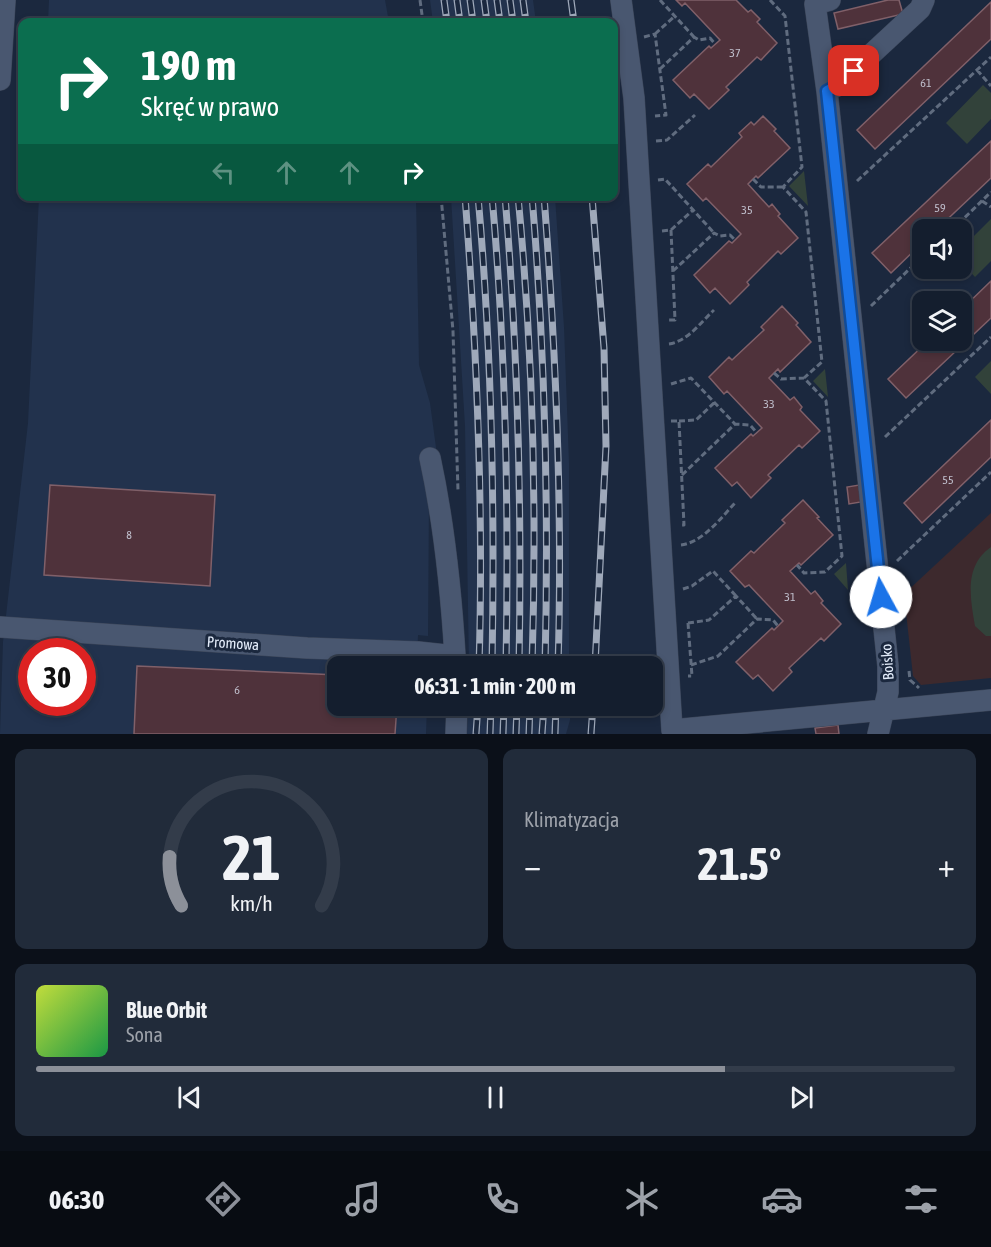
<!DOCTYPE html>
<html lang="pl">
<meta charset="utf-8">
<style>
body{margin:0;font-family:"Asap Condensed",sans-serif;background:#212b3a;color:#f1f3f6;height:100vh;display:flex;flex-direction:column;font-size:22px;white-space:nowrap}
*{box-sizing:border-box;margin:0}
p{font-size:20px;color:#9da2aa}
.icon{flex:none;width:33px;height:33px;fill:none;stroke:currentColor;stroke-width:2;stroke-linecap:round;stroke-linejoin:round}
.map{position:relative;height:734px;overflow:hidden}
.sheet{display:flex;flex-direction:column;gap:15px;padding:15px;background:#0b1019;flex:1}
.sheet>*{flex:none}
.banner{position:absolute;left:18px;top:18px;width:600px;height:183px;border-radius:12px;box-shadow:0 3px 9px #0003,0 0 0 2px #333c4a;background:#0b6e4f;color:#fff;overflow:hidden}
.buttons{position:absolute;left:912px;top:219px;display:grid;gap:12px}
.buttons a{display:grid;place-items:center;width:60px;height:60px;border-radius:12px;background:#141e2e;box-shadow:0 3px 9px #0003,0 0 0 2px #333c4a;font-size:30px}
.speed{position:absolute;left:18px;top:638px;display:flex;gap:12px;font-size:30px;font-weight:700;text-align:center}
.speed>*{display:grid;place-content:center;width:78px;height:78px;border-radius:50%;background:#141e2e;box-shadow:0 3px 9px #0003,0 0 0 2px #333c4a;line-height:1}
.speed .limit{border:9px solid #d22;background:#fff;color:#111}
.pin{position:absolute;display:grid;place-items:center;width:51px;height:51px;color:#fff;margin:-26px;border-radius:12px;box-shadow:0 3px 9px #0006}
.me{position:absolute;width:66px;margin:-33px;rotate:354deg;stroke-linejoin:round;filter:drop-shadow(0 0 4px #0008)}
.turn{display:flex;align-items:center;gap:21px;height:126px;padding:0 24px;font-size:27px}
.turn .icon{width:78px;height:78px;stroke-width:2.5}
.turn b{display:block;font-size:42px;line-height:51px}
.lanes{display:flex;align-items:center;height:57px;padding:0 24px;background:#0003;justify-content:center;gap:30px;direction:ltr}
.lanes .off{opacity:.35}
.big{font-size:45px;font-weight:700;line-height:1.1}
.sheet .tile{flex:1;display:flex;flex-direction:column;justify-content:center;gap:9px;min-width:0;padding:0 21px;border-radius:12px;background:#212b3a}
.sheet .dial{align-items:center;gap:0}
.dial svg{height:156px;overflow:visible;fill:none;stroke:#333c4a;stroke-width:7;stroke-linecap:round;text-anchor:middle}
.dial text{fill:#f1f3f6;stroke:none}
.song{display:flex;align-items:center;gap:18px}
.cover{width:72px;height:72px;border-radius:9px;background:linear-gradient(135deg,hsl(70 70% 55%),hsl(140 70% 35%))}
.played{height:6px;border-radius:3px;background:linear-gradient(90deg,#8c9099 75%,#333c4a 75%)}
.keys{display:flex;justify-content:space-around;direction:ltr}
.heat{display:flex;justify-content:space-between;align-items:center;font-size:33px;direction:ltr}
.sheet .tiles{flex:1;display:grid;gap:15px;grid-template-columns:1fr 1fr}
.tile:last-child{grid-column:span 2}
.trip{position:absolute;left:327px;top:656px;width:336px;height:60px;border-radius:12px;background:#141e2e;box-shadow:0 3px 9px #0003,0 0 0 2px #333c4a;font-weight:700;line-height:60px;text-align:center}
.tab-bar{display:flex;height:96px;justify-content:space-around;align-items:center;background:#080c12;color:#9da2aa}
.tab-bar .icon{width:42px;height:42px}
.tab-bar .current{color:#8c9099}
.tab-bar b{font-size:27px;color:#f1f3f6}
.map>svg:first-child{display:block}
.built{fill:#22324d;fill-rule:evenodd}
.education{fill:#3d292d}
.green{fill:#32423a}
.building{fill:#4f323b;stroke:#806069;stroke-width:1.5}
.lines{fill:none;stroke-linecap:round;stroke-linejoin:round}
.minor-casing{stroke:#3b4558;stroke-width:22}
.path{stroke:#606c7f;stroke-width:3;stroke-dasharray:6 3;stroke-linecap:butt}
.minor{stroke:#495770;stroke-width:21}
.rail-casing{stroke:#9fa9ba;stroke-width:7}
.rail{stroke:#1b283e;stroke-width:4.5;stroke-dasharray:14;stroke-linecap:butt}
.route-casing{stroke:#114b97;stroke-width:15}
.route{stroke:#1a73e8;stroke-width:10}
.labels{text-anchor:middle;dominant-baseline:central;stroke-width:6;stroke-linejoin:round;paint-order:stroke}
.number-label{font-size:12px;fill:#bfbecb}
.street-label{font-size:15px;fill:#e4edfb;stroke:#1b283e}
</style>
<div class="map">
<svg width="991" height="734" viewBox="0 0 991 734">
<rect width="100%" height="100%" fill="#1b283e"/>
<path class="built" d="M 49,0 L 385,0 L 389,22 L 48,22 Z
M 430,0 L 533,0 L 536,22 L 433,22 Z
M 39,197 L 416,197 L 419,365 L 430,403 L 437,455 L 429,495 L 428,636 L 418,635 L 417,663 L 427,666 L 338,666 L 338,705 L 427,705 L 426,734 L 0,734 L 3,642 L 28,423 ZM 32,651 L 82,651 L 82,702 L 32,702 Z
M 451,197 L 555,197 L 564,327 L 569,463 L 569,666 L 469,666 L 465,426 Z
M 468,705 L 570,705 L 570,720 L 566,734 L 467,734 Z"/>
<path class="education" d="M 991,513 L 991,678 L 921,685 L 913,676 L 904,594 Z"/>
<path class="green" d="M 983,85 L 991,93 L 991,119 L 967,144 L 946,123 Z
M 804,171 L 808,206 L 789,186 Z
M 991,219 L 991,261 L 975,277 L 962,263 L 962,248 Z
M 991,361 L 991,394 L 975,377 Z
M 825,369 L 828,397 L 813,381 Z
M 991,547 L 991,636 L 986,636 L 975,626 C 970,597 964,566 991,547 Z
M 846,563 L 848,590 L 834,574 Z"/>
<path class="building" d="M 676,0 L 736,0 L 748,12 L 751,10 L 760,19 L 757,22 L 777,43 L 761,60 L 757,57 L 726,87 L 729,90 L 709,109 L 694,94 L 690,98 L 673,80 L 709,46 L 711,48 L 720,40 L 685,3 L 682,6 Z
M 888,0 L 899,0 L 903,14 L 838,29 L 834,13 Z
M 991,2 L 991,39 L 875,149 L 857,130 Z
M 763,116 L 776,129 L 774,131 L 790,148 L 758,178 L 756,176 L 748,184 L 769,207 L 772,204 L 780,214 L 778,216 L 798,238 L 781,254 L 778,251 L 747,282 L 749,285 L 730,304 L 715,288 L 710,293 L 694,275 L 729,241 L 732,243 L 741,234 L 706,198 L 703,201 L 687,184 L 708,164 L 711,167 L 742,137 L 739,133 L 751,122 L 754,125 Z
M 991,141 L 991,178 L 936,230 L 922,230 L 922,243 L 891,273 L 872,253 Z
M 991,281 L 991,318 L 906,398 L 888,379 L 929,340 L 962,340 L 962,309 Z
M 782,306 L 798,323 L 796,325 L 811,342 L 780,372 L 778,369 L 769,378 L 790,400 L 794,397 L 802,407 L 800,410 L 820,431 L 802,448 L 799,445 L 768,475 L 771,478 L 751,498 L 737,482 L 732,486 L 715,468 L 751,434 L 753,436 L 762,428 L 727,391 L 724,394 L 709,377 L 729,357 L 732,360 L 764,330 L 761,327 Z
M 991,420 L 991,457 L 922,523 L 904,503 Z
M 50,485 L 215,495 L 210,586 L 44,575 Z
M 859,485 L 861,502 L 849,504 L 847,487 Z
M 803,500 L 819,517 L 817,518 L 833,535 L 801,565 L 799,563 L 790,571 L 811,594 L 815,591 L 823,601 L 821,603 L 841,624 L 824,641 L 821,638 L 789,668 L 792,672 L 773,691 L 758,675 L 753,679 L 736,662 L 772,628 L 774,630 L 783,621 L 749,585 L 745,587 L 730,571 L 751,551 L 754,553 L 785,523 L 782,520 Z
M 137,666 L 338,675 L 338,705 L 397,705 L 395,734 L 134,734 Z
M 838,725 L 839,734 L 816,734 L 815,728 Z"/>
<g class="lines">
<g class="minor-casing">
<path id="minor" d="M 621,0 L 634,98 L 672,730 L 991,700
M 830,0 L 815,4 L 827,91 L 888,666 L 888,692 L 878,734
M 0,80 L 5,0
M 827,91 L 837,86 L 920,9 L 924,0
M 430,458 C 444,523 451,589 455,656
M 0,627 L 307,648 L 418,652 L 455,656 L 456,666
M 456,734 L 457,705"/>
</g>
<path class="path" d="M 420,0 L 423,22
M 660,0 L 694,37
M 770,0 L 785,16 L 802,167 L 783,187 L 806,212 L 822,362 L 804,378 L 826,401 L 842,556 L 825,572 L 804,573 L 797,565
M 655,34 L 675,16
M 644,37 L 655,34 L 666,115 L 655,116
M 660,69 L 694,37 L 699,40 L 710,38 L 715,44
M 977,70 L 991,86
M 656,141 L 667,140 L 695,115
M 753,179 L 761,187 L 783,187
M 658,180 L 665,179 L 714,233
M 857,181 L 991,57
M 441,196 L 453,331 L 458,491
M 982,201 L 991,207
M 671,230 L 693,210
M 952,230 L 991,192
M 662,231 L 671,230 L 675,320 L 667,320
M 673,271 L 714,233 L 720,236 L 730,235 L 735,240
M 871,306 L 922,257
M 669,344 C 688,341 700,323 714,310
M 774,373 L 781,379 L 804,378
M 671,384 L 691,378 L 735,424
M 671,421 L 679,421 L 684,525 L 680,525
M 679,421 L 696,420 L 715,402
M 885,437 L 991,337
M 682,475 L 735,424 L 750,425 L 757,433
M 681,545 C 703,542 720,519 735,503
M 897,561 L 991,472
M 683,589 L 692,586 L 713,571 L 736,596
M 688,623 L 692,676 L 688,676
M 688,623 L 709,620 L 736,596 L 757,619
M 691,665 L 718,656 L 757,619 L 773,620 L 778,626
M 909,671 L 910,680 L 919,688"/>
<use href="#minor" class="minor"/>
<g class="rail-casing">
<path id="rail" d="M 444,0 L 447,22
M 457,0 L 460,22
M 470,0 L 473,22
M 484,0 L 487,22
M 497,0 L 500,22
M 510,0 L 513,22
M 523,0 L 526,22
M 571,0 L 574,22
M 465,196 C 477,353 484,509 479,666
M 478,196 C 492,353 495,509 492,666
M 492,196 C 506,353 509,509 506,666
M 505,196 C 518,353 522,509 519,666
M 518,196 C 533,352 537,510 532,666
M 532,196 C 545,353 549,509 545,666
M 544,196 C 556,353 563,509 558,666
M 592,196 L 604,348 L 606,446 L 595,666
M 476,734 L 478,705
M 490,734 L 491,705
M 503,734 L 504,705
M 516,734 L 517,705
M 529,734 L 530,705
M 542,734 L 544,705
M 555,734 L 556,705
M 591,734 L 593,705"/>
</g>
<use href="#rail" class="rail"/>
</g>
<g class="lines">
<g class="route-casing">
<path id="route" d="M 854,71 L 837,86 L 827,91 L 881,597"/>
</g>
<use href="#route" class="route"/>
</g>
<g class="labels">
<g class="number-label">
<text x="735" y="53">37</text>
<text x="926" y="83">61</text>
<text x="940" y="208">59</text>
<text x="747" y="210">35</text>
<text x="769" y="404">33</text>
<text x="948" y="480">55</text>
<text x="129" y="535">8</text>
<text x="790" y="597">31</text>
<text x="237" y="690">6</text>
</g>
<g class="street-label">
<text transform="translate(233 643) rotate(4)">Promowa</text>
<text transform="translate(887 662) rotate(-94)">Boisko</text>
</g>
</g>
</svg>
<div class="buttons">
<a><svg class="icon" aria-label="sound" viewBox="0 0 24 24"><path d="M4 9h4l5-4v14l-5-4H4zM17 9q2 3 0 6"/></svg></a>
<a><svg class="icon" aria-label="layers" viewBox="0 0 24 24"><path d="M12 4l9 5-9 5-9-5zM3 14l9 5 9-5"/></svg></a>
</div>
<div class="speed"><div class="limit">30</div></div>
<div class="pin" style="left:854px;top:71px;background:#d93025"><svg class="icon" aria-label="arrive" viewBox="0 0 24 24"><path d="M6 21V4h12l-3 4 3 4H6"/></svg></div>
<svg class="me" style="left:881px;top:597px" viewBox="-20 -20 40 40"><circle r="19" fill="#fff"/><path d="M0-13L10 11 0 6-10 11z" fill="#1a73e8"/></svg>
<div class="trip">06:31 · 1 min · 200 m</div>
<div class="banner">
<div class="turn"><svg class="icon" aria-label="right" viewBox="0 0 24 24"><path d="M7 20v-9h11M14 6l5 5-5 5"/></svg><div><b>190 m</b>Skręć w prawo</div></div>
<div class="lanes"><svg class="icon off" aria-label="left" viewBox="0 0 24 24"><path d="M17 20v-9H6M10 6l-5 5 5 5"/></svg><svg class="icon off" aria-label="ahead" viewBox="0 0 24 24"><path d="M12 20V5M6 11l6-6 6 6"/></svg><svg class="icon off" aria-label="ahead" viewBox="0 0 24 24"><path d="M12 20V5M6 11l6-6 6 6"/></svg><svg class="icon" aria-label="right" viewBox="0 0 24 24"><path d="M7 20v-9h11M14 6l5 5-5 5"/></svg></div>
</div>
</div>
<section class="sheet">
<div class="tiles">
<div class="tile dial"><svg viewBox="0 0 100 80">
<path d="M14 69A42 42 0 1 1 86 69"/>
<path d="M14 69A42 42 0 0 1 8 44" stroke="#8c9099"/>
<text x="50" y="56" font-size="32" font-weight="700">21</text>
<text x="50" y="72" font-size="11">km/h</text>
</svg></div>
<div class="tile"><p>Klimatyzacja</p>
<div class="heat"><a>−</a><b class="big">21.5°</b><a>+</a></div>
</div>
<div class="tile">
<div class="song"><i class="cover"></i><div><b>Blue Orbit</b><p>Sona</p></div></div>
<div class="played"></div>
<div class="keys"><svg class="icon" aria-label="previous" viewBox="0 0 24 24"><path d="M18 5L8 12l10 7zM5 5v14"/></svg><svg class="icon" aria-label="pause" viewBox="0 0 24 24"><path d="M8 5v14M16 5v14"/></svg><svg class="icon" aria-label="next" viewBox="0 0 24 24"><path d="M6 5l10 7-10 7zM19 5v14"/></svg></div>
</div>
</div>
</section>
<nav class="tab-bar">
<b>06:30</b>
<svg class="icon current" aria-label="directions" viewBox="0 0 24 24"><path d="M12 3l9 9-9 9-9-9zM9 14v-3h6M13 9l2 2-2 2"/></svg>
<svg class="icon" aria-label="music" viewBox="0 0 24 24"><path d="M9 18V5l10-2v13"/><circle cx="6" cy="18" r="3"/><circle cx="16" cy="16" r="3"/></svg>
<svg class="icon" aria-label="phone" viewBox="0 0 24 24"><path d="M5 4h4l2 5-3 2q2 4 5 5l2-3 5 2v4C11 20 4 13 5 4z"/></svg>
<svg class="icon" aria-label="climate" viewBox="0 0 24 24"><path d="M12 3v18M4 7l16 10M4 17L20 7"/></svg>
<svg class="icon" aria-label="car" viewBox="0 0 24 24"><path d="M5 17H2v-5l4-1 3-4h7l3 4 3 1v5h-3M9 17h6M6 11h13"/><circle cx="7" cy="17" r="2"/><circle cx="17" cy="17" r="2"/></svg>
<svg class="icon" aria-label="filters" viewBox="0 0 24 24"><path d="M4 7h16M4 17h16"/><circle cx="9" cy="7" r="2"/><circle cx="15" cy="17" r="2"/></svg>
</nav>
